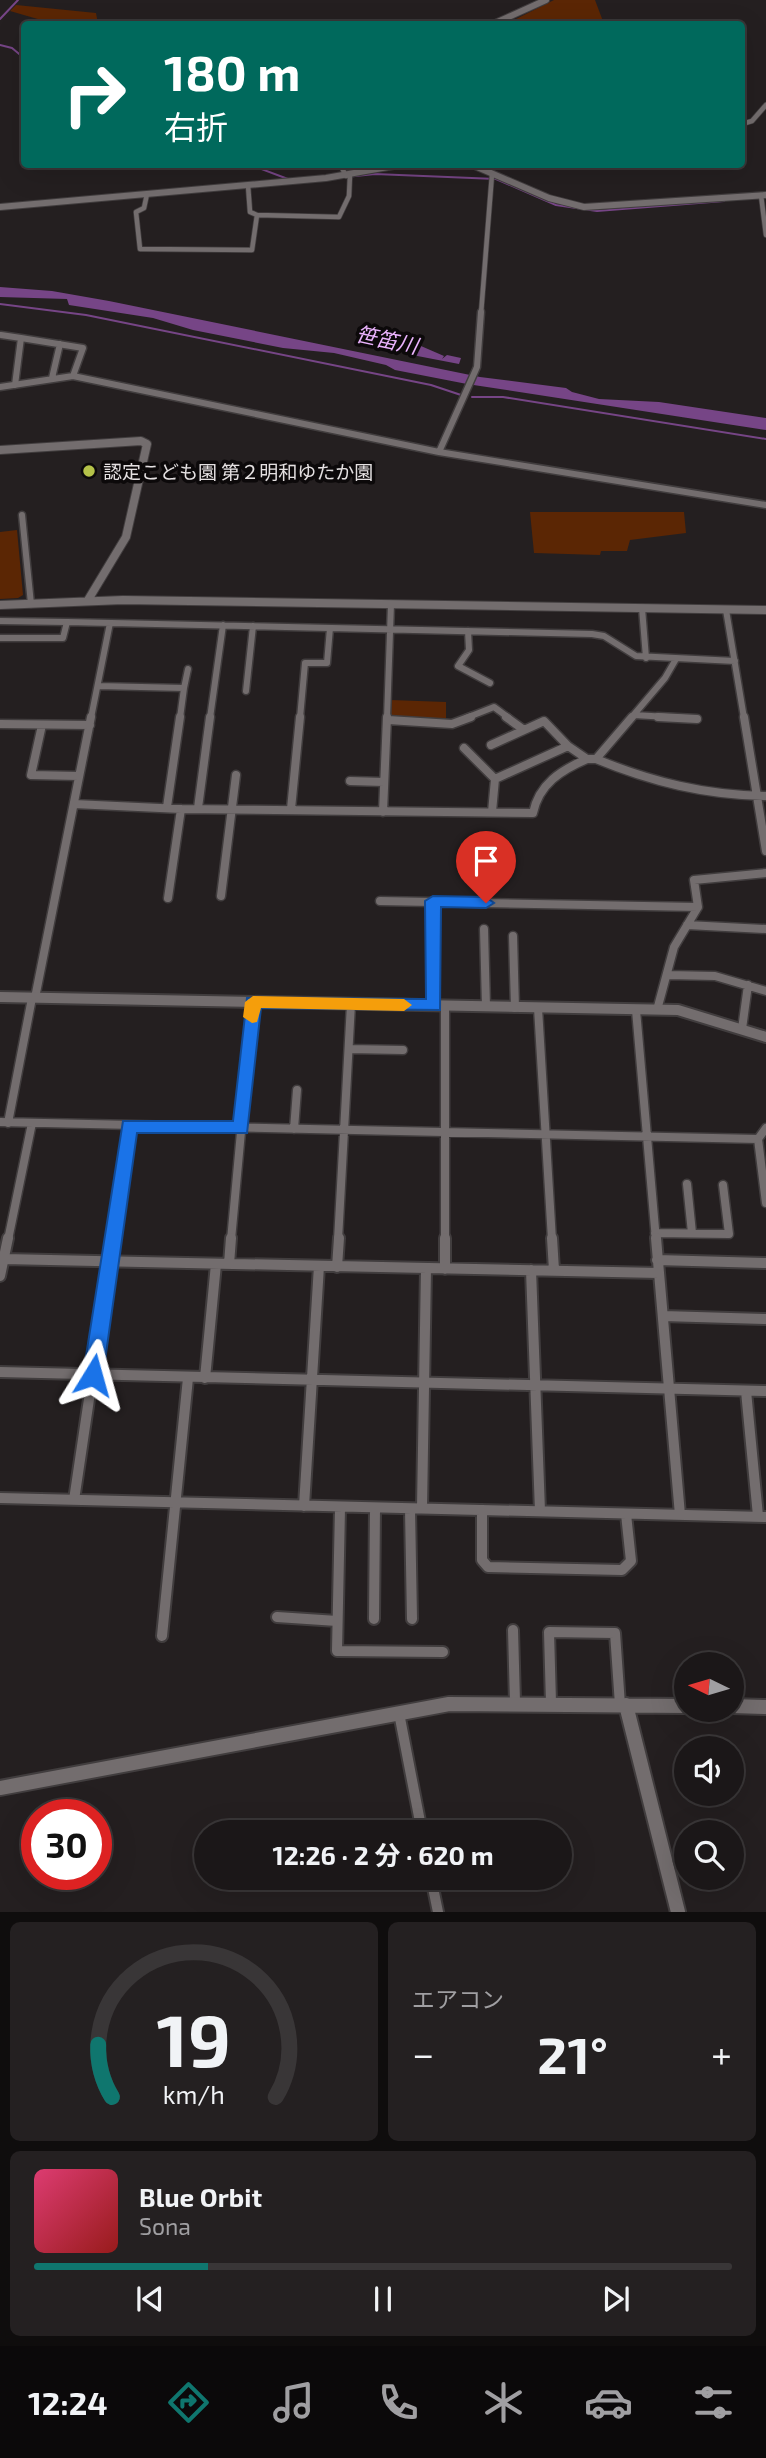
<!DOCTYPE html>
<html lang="ja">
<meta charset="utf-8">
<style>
body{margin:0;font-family:"Exo 2","Noto Sans JP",sans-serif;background:#242021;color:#f1f3f6;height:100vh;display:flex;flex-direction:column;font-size:26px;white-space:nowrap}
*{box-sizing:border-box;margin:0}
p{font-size:23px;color:#a09fa2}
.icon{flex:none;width:38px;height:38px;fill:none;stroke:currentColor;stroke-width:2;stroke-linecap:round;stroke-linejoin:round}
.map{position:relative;height:1912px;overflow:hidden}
.sheet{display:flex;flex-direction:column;gap:10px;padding:10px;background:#0f0d0d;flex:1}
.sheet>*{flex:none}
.guide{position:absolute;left:21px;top:21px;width:724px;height:147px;border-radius:7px;box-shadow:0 7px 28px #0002,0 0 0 2px #393637;background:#00695c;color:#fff;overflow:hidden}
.needle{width:46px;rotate:275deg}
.tools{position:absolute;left:674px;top:1652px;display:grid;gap:14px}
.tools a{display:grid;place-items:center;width:70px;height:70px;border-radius:50%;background:#1b1718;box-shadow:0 7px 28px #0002,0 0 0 2px #393637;font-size:35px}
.speed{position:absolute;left:21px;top:1799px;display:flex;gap:14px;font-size:35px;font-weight:700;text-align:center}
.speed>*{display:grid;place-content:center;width:91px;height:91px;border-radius:50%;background:#1b1718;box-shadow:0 7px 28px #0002,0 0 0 2px #393637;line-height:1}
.speed .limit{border:10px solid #d22;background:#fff;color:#111}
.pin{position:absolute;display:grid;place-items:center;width:60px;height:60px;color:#fff;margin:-72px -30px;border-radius:50% 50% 50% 0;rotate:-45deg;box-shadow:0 0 7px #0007}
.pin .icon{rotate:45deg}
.me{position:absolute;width:77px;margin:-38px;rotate:8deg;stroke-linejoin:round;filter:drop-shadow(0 0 5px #0008)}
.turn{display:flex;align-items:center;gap:24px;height:147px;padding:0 28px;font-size:32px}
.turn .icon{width:91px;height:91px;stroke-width:2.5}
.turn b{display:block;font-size:49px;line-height:60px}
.big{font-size:52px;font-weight:700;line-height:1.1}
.sheet .widget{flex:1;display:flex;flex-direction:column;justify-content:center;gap:10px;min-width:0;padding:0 24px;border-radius:10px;background:#242021}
.sheet .dial{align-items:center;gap:0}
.dial svg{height:182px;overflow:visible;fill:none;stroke:#393637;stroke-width:7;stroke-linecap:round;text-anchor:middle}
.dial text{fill:#f1f3f6;stroke:none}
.song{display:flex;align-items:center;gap:21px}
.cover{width:84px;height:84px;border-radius:10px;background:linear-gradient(135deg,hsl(340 70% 55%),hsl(0 70% 35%))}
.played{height:7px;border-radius:4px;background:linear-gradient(90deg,#0f766e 25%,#393637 25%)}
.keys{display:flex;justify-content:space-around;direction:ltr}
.heat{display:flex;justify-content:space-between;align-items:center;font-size:38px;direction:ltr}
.sheet .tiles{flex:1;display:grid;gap:10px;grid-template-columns:1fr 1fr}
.widget:last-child{grid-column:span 2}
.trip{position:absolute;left:194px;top:1820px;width:378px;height:70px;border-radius:35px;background:#1b1718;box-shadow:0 7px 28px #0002,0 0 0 2px #393637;font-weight:700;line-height:70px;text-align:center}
.tab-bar{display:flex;height:112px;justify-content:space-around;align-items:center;background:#0b090a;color:#a09fa2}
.tab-bar .icon{width:49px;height:49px}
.tab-bar .on{color:#0f766e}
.tab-bar b{font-size:32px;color:#f1f3f6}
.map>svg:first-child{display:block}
.green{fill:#5b2604}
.water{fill:#764586}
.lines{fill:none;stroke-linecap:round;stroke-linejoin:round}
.stream{stroke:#764586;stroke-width:2}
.street-far3-casing{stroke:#413d3e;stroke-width:6}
.street-far2-casing{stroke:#413d3e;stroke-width:9}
.street-far1-casing{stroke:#413d3e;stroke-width:11}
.street-casing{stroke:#413d3e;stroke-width:14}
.secondary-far3-casing{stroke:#413d3e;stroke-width:8}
.secondary-far2-casing{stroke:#413d3e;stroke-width:10}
.secondary-far1-casing{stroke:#413d3e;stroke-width:14}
.secondary-casing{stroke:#413d3e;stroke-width:18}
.street-far3{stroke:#736d6e;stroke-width:4.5}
.street-far2{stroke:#736d6e;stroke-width:6}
.street-far1{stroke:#736d6e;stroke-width:8}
.street{stroke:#736d6e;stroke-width:10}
.secondary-far3{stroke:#736d6e;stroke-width:6}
.secondary-far2{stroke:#736d6e;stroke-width:8}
.secondary-far1{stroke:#736d6e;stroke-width:10}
.secondary{stroke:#736d6e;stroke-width:14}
.route{fill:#1a73e8;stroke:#114b97;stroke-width:2}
.slow{fill:#f59e0b}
.poi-dot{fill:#b5c249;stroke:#0c090a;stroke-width:2.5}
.labels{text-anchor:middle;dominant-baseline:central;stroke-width:7;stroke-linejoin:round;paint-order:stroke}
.far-poi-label{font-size:19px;fill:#e4e0e1;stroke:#0c090a;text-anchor:start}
.far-water-label{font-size:21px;font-style:italic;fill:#eab3fd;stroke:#0c090a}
</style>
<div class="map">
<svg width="766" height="1912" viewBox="0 0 766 1912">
<rect width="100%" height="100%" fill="#241f20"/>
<path class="green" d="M 554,0 L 595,0 L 604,24 L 506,24 Z
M 16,5 L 96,13 L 98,24 L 55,24 L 10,11 Z
M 530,512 L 684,512 L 686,533 L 630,540 L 627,551 L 601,551 L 600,555 L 534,553 Z
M 17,530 L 23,595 L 18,598 L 0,599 L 0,532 Z
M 391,700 L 446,702 L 446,721 L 390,717 Z"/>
<path class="water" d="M 0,287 L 52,291 L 109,301 L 480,377 L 566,388 L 572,392 L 599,399 L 659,402 L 766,418 L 766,430 L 467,384 L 395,370 L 386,365 L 334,353 L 283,348 L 193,330 L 153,318 L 69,305 L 67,299 L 0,297 Z
M 414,343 L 444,356 L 442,359 L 447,355 L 461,358 L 459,364 L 407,354 Z"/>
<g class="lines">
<path class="stream" d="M 0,19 L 18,0
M 0,45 L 12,48 L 24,58
M 248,164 L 288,179
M 297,182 L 375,174 L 496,179 L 556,205 L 597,211 L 724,201
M 0,304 L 86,315 L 431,385 L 461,395
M 472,397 L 503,397 L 766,439"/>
<g class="street-far3-casing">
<path id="street-far3" d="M 742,124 L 752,121 L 766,105
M 340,164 L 346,176
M 248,185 L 250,212 L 257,215 L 339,217 L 349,196 L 350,175
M 147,194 L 144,208 L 136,212 L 140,249 L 252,250 L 257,215
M 761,195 L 766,235
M 481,314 L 492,174"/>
</g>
<g class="street-far2-casing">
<path id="street-far2" d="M 1,335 L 21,338
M 52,378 L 60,344
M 15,385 L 21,338 L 83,348 L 73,376
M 0,387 L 73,376 L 439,452 L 766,505
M 439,452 L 477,367 L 481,312
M 22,515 L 31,604
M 642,608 L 646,658
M 726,610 L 744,718
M 0,621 L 67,622
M 468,631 L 469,650 L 458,666 L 490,683
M 0,638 L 63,638 L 67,622 L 592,634 L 604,636 L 636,656 L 735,661
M 98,686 L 184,688 L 180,718
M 184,688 L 188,669
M 246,691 L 253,626
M 634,715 L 685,718
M 91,718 L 110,623
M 210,718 L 223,625
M 300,718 L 305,663 L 327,663 L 330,628
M 387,718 L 391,604
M 466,718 L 494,707 L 509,718
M 631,718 L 665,678 L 676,659"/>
</g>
<g class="street-far1-casing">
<path id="street-far1" d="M 506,717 L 524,730
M 658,717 L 697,719
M 744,717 L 766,851
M 388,720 L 452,724 L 471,717
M 0,724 L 90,725
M 42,725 L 31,775 L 79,776
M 491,745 L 544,721 L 568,746
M 464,748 L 495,779
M 596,759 L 632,717
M 350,781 L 384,782
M 74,804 L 181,809 L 533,813 C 539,784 561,770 587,759
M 167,807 L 180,717
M 198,808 L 210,717
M 291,809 L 300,717
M 383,812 L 387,717
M 492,812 L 495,779 L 568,746 L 587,759 L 596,759 C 652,782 705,795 766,796
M 221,896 L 236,775
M 168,898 L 181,809
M 380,901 L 698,907
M 433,901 L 434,1006
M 687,925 L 766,929
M 484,929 L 486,1007
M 513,936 L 515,1008
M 668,975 L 715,976 L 766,991
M 35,998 L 91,717
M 445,1006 L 445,1240
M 538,1008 L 552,1240
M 636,1010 L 656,1240
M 657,1010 L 674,947 L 698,907 L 694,880 L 766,873
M 742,1029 L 748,985
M 349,1049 L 403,1050
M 0,1122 L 758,1139
M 8,1123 L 32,998
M 766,1128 L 758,1139 L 766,1203
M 294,1129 L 297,1090
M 687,1184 L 692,1233
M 655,1233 L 729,1234 L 723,1185
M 8,1240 L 32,1123
M 112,1240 L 129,1126
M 231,1240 L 253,1002
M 338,1240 L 351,1004"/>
</g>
<g class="street-casing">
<path id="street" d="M 445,1238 L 445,1269
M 552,1238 L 554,1270
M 656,1238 L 680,1515
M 4,1259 L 659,1273
M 657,1260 L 766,1263
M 229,1264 L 231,1238
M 337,1267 L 339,1238
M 531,1270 L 540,1511
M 0,1276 L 8,1238
M 663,1316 L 766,1319
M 0,1372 L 766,1391
M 205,1378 L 216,1264
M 746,1391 L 758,1516
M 0,1498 L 766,1517
M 74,1500 L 113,1238
M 304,1506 L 319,1266
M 340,1508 L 337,1651 L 443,1652
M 422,1508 L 426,1268
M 410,1509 L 412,1619
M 482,1510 L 482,1560 L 488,1567 L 622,1570 L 631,1561 L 626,1514
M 277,1617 L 337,1621
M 374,1619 L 375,1508
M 513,1630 L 515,1702
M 162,1636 L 188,1378
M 551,1703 L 549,1632 L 615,1633 L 620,1705
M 399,1713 L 422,1832
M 431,1878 L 438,1912"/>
</g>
<g class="secondary-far3-casing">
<path id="secondary-far3" d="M 493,24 L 546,0
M 470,164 L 549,198 L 584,207 L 766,195
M 0,207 L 326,178 L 405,164"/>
</g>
<g class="secondary-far2-casing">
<path id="secondary-far2" d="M 0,450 L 141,441 L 147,444 L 126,537 L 88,600
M 0,605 L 123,600 L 766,610"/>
</g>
<g class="secondary-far1-casing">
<path id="secondary-far1" d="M 0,997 L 678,1010 L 766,1037"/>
</g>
<g class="secondary-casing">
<path id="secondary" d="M 626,1705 L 678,1912
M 732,1706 L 766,1707
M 0,1788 L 449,1704 L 686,1706"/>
</g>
<use href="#street-far3" class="street-far3"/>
<use href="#street-far2" class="street-far2"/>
<use href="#street-far1" class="street-far1"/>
<use href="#street" class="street"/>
<use href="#secondary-far3" class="secondary-far3"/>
<use href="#secondary-far2" class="secondary-far2"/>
<use href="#secondary-far1" class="secondary-far1"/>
<use href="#secondary" class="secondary"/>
</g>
<path class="route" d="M 433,896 L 486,897 L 494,903 L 486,908 L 441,907 L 440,1010 L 261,1008 L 247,1133 L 137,1133 L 103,1375 L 100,1381 L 93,1384 L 86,1381 L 83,1375 L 123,1121 L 233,1121 L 247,998 L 426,999 L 425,901 Z"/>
<path class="slow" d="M 253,996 L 404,999 L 412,1005 L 404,1011 L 261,1008 L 257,1022 L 252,1023 L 243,1017 L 245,1002 Z"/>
<circle class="poi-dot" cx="89" cy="471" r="7"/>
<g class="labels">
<g class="far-poi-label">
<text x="103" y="471">認定こども園 第２明和ゆたか園</text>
</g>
<g class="far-water-label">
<text transform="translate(387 339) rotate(12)">笹笛川</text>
</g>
</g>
</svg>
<div class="tools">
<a><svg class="needle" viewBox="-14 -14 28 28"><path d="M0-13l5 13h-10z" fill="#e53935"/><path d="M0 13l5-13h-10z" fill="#a09fa2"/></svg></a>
<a><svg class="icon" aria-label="sound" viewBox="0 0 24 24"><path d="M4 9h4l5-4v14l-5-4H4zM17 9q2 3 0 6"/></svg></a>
<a><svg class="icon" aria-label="search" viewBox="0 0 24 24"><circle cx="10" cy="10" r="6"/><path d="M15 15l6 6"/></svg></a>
</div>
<div class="speed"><div class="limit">30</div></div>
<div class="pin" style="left:486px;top:903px;background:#d93025"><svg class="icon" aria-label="arrive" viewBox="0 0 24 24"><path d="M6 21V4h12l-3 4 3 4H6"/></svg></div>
<svg class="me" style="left:93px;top:1375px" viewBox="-20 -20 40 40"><path d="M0-17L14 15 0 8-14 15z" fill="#1a73e8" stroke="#fff" stroke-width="4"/></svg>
<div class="trip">12:26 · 2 分 · 620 m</div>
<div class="guide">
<div class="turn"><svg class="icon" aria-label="right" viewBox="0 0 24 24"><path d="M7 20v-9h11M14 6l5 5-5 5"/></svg><div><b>180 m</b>右折</div></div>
</div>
</div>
<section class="sheet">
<div class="tiles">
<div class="widget dial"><svg viewBox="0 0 100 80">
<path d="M14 69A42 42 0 1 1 86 69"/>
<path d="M14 69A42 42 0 0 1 8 46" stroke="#0f766e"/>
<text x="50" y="56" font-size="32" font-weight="700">19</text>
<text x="50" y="72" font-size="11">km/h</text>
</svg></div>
<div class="widget"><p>エアコン</p>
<div class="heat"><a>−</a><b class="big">21°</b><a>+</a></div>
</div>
<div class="widget">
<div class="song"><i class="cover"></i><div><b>Blue Orbit</b><p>Sona</p></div></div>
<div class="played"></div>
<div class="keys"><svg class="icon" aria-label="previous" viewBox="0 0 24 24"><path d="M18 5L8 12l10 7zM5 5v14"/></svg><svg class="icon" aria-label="pause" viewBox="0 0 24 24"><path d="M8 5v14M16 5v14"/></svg><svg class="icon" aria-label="next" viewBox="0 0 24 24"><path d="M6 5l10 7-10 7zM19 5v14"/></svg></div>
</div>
</div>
</section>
<nav class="tab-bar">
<b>12:24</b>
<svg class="icon on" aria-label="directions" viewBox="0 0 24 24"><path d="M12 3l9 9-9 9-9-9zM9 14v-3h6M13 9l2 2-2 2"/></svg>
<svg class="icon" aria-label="music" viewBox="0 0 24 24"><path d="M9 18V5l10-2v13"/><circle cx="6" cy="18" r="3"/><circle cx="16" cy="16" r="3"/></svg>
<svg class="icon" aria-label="phone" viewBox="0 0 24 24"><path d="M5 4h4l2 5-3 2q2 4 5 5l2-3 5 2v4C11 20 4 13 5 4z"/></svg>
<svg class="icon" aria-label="climate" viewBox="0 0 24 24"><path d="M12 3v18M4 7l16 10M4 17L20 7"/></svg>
<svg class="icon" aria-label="car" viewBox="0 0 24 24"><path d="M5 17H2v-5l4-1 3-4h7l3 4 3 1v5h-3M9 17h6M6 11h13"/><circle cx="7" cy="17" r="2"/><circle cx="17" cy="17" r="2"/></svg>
<svg class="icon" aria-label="filters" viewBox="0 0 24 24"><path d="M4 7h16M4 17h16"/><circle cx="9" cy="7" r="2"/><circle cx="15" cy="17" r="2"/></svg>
</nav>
